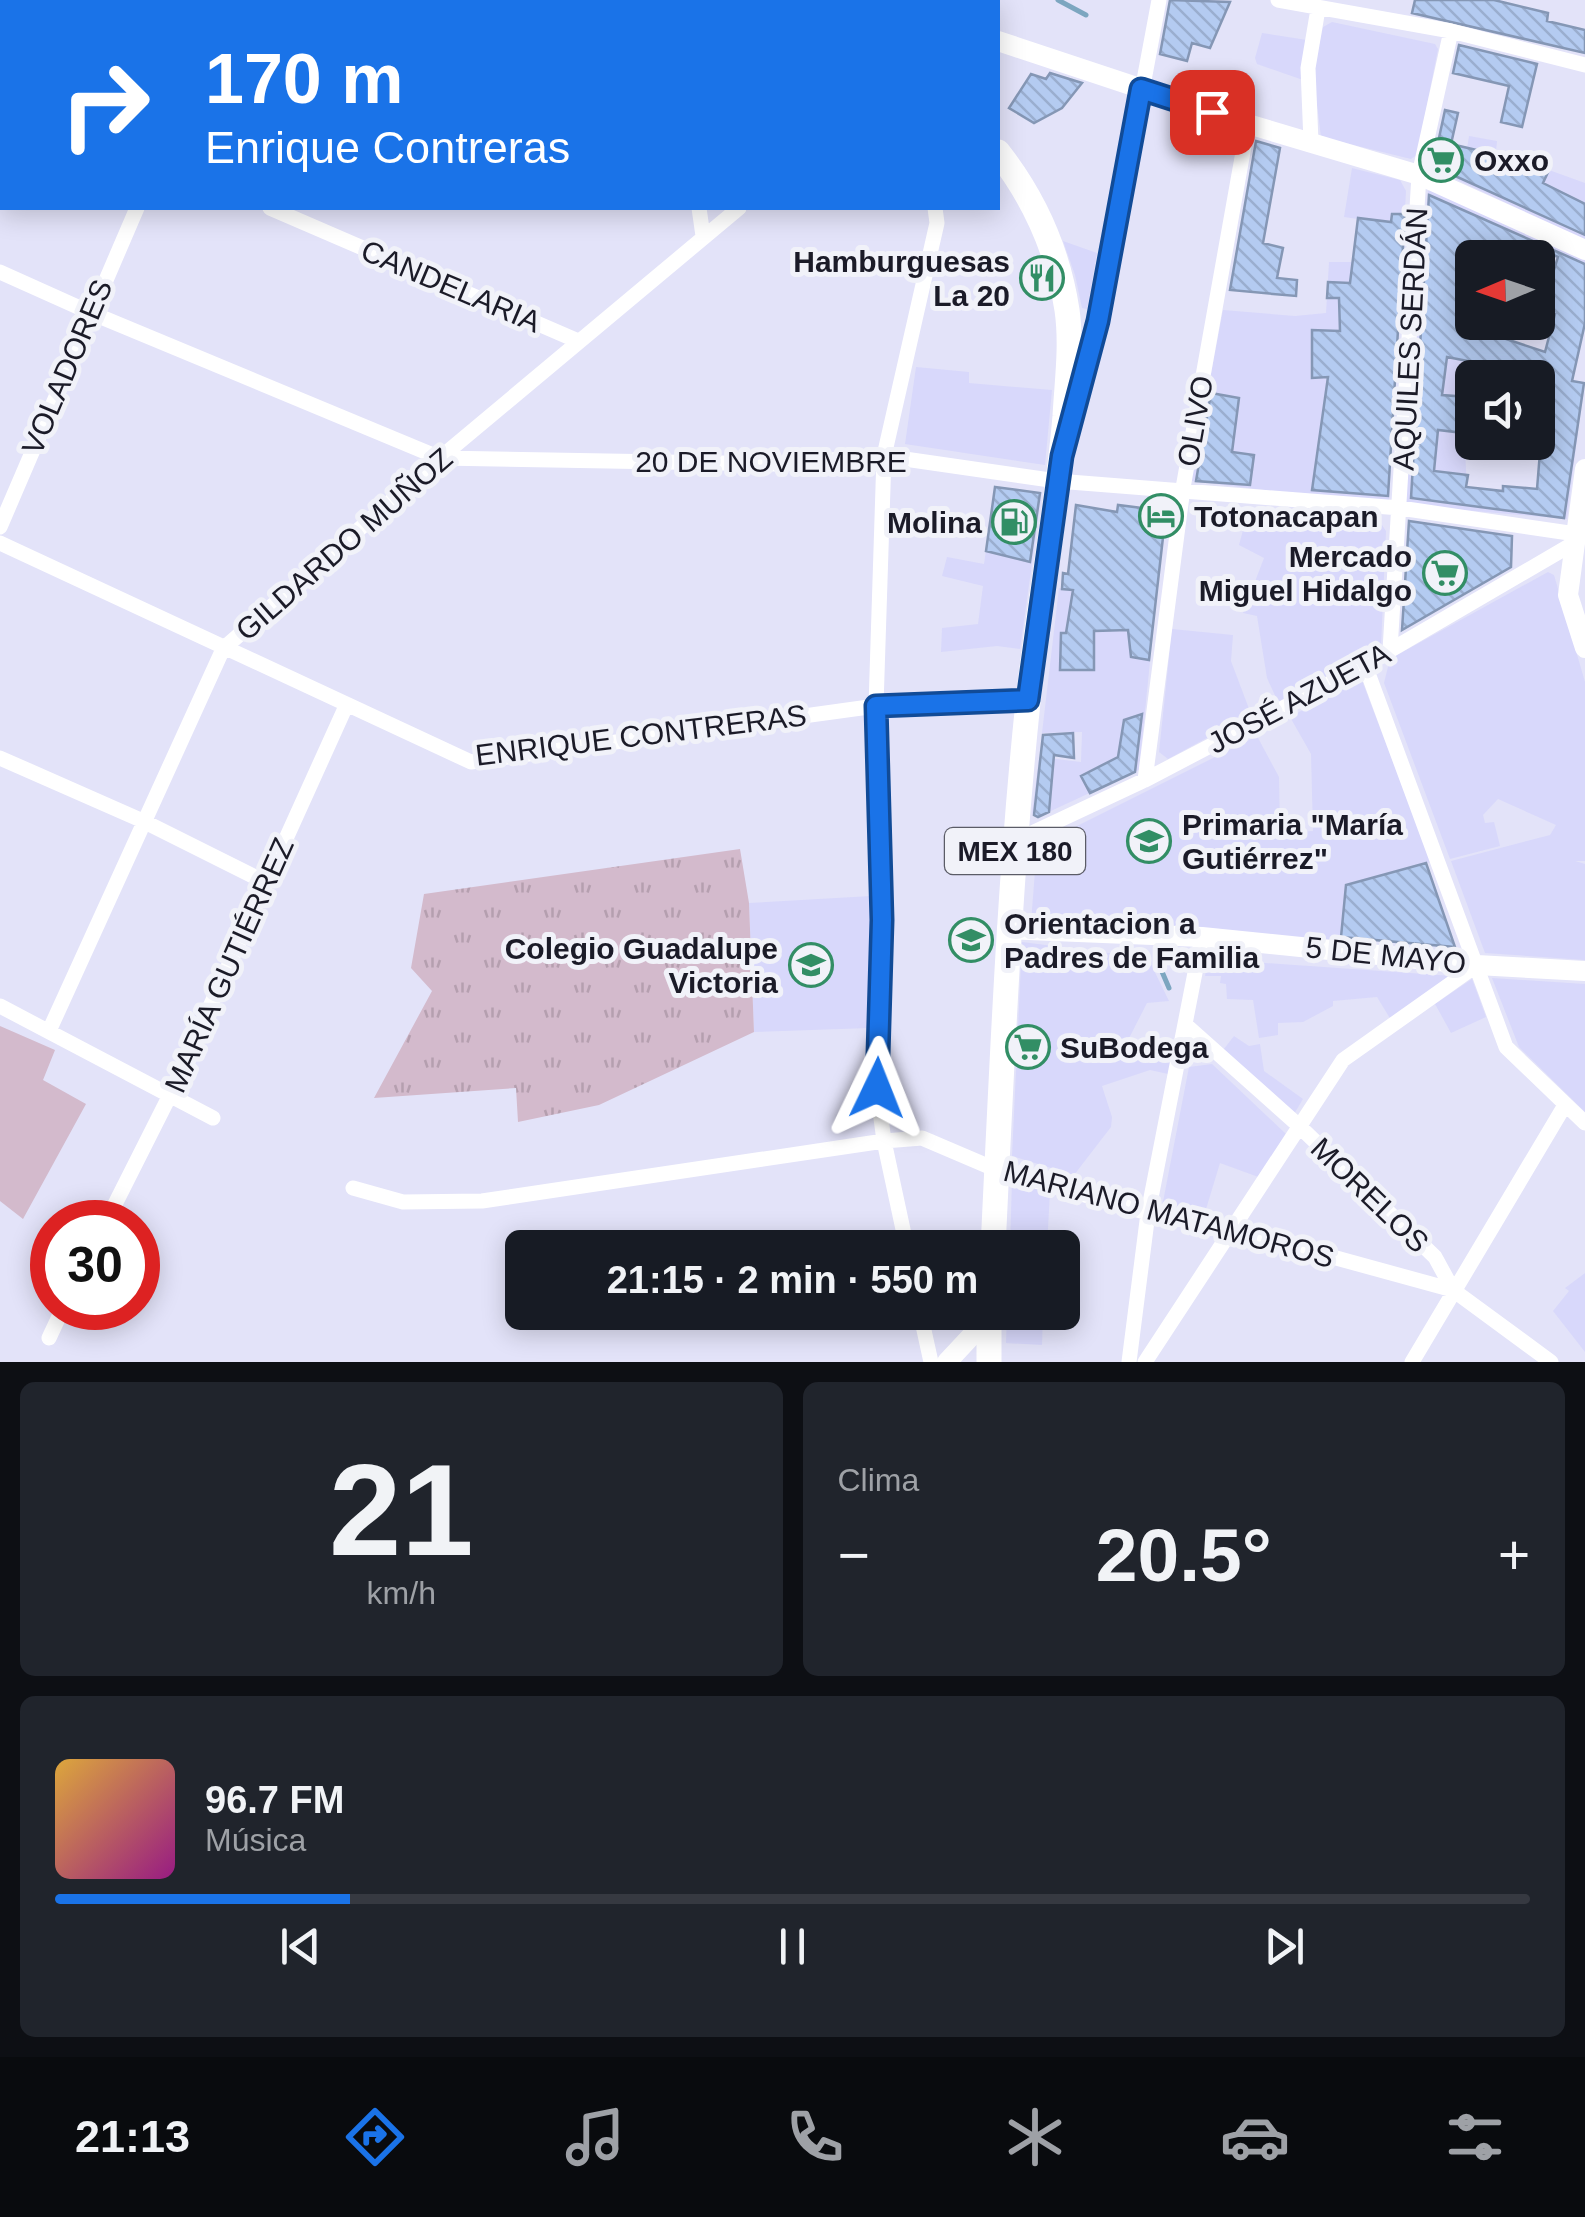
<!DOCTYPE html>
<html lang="es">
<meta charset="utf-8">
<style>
body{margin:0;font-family:Arial,sans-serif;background:#20242c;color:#f1f3f6;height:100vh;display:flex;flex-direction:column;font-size:38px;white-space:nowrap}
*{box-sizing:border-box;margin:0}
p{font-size:32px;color:#9ea1a6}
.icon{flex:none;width:55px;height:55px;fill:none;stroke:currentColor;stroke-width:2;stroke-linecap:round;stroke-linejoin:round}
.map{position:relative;height:1362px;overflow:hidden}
.details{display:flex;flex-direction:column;gap:20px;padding:20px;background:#0d0f14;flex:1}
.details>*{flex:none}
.top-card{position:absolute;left:0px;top:0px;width:1000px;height:210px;box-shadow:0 5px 25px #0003;background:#1a73e8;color:#fff;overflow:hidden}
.needle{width:65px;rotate:268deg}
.buttons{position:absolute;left:1455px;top:240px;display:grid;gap:20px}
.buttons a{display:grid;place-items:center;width:100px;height:100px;border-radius:15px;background:#171b24;box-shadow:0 5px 25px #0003;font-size:50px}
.speed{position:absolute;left:30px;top:1200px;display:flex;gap:20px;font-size:50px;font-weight:700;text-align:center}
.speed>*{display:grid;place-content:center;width:130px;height:130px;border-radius:50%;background:#171b24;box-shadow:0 5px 25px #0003;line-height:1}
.speed .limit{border:15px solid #d22;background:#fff;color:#111}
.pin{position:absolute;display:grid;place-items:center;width:85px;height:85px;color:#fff;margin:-42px;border-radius:20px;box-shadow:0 5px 15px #0006}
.me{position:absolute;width:110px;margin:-55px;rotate:2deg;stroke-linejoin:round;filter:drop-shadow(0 0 8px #0008)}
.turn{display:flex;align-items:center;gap:35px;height:210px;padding:0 40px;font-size:45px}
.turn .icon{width:130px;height:130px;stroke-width:2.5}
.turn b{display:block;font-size:70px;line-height:85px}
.big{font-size:75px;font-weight:700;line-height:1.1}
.details .card{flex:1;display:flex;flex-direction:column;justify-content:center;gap:15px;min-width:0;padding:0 35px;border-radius:15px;background:#20242c}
.details .dial{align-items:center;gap:0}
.dial b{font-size:130px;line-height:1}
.song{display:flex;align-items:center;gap:30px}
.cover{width:120px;height:120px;border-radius:15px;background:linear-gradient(135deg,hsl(40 70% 55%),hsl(310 70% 35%))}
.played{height:10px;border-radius:5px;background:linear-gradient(90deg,#1a73e8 20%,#363941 20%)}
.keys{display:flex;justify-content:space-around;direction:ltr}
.heat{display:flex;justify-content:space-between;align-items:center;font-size:55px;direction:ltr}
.details .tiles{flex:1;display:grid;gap:20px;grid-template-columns:1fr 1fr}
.card:last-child{grid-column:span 2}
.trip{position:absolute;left:505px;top:1230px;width:575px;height:100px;border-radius:15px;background:#171b24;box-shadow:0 5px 25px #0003;font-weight:700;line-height:100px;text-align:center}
.tabs{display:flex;height:160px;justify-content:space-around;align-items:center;background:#090b0e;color:#9ea1a6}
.tabs .icon{width:70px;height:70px}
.tabs .selected{color:#1a73e8}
.tabs b{font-size:45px;color:#f1f3f6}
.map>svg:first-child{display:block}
.built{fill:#d8d8fb;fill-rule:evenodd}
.grass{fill:url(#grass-tufts)}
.garden{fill:#d3bacc}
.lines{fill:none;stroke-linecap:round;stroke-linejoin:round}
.stream{stroke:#7ca6c0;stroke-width:5}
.building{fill:url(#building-back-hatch);stroke:#8597b5;stroke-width:2.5;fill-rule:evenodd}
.minor{stroke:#fff;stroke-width:15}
.tertiary{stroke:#fff;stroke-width:20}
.primary{stroke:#fff;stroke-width:25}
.route-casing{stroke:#114b97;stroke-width:25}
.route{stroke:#1a73e8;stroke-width:18}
.labels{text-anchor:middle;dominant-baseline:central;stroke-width:10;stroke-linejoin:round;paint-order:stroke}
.shield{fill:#f1f2f9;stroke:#5b5c67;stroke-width:2.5}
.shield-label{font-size:28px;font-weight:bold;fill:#1b1b28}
.poi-label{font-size:30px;font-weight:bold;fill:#1b1b28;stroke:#f1f2f9;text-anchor:start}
.street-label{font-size:30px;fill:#1b1b28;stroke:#f1f2f9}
</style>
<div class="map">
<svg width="1585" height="1362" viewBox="0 0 1585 1362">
<defs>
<pattern id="grass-tufts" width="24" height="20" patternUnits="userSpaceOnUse" patternTransform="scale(2.5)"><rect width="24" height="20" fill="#d3bacc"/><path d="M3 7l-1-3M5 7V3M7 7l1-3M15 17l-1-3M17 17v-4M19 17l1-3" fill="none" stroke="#b59faf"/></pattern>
<pattern id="building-back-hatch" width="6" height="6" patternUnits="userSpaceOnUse" patternTransform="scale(2.5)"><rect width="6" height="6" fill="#b4cbf1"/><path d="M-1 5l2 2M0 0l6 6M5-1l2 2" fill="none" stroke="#9aaecf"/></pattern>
</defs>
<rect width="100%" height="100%" fill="#e3e3f9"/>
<path class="built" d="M 1332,22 L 1435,44 L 1438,49 L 1417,155 L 1411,159 L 1321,137 L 1313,72 L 1323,27 Z
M 1262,33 L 1307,40 L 1303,80 L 1257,64 L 1255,58 Z
M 1469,136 L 1497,141 L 1496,151 L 1585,183 L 1585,240 L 1434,169 L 1431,163 L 1435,141 L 1467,148 Z
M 1352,168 L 1400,180 L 1406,191 L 1389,500 L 1386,505 L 1191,481 L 1223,310 L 1295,316 L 1326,313 L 1329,262 L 1352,262 L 1358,219 L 1344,217 Z
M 1436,186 L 1585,255 L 1585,323 L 1572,380 L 1584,383 L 1567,519 L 1406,505 L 1410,374 L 1428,191 ZM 1519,239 L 1558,257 L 1541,311 L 1555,314 L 1540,375 L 1453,358 L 1469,255 L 1481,258 ZM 1472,378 L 1538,378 L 1538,421 L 1546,425 L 1536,489 L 1503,486 L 1502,491 L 1467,487 L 1464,433 L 1468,398 L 1472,399 Z
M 1063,241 L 1097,253 L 1087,309 L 1082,308 L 1075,275 Z
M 916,367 L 969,372 L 969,383 L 1052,390 L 1045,465 L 905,444 Z
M 995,487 L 1042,493 L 1020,649 L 997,646 L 941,652 L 942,628 L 978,624 L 983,586 L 942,576 L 947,557 L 984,564 Z
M 1118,505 L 1162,511 L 1165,514 L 1139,770 L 1038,817 L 1032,813 L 1039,757 L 1081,762 L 1082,732 L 1042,733 L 1059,588 L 1122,596 L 1116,554 Z
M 1247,516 L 1382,525 L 1386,531 L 1381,646 L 1278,702 L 1267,678 L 1257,616 L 1243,613 L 1264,558 L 1239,545 Z
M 1548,572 L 1554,575 L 1585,682 L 1585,861 L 1575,861 L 1585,864 L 1585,960 L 1485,953 L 1451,861 L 1550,835 L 1556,825 L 1498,799 L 1483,815 L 1485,823 L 1494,822 L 1500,846 L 1450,859 L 1384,683 L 1390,659 Z
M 1172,629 L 1233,635 L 1231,661 L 1251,714 L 1168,759 L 1159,752 Z
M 1361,678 L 1431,862 L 1346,885 L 1341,940 L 1031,922 L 1037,846 L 1257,736 L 1279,777 L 1280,833 L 1313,831 L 1311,754 L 1290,717 Z
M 871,896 L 869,1028 L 754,1032 L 749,903 Z
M 1022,942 L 1148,958 L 1169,1001 L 1147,1003 L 1124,1048 L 1172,1057 L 1168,1074 L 1150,1070 L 1102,1086 L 1112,1117 L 1111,1127 L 1074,1175 L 1012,1156 Z
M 1208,959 L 1453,976 L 1391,1020 L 1377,997 L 1333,1001 L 1333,1006 L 1303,1022 L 1278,1023 L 1278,1035 L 1259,1038 L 1253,1000 L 1227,999 L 1226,984 L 1220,983 L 1221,976 L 1205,976 Z
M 1492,978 L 1585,984 L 1585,1112 L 1519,1047 Z
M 1472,979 L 1486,1017 L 1451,1033 L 1435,1004 Z
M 1234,1036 L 1249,1046 L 1260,1044 L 1264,1071 L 1303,1099 L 1291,1119 L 1220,1054 Z
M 1212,1064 L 1286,1134 L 1261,1178 L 1220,1163 L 1203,1219 L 1162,1207 L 1189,1067 Z
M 1012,1179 L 1050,1191 L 1047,1247 L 1010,1248 Z
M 1585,1273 L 1585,1352 L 1553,1311 L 1569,1291 L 1565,1288 Z
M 1007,1313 L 1043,1313 L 1042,1345 L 1006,1343 Z"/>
<path class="grass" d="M 740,849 L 749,903 L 754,1032 L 599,1105 L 518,1122 L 516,1088 L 374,1098 L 432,991 L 411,968 L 424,894 Z"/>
<path class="garden" d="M 0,1026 L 55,1050 L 43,1080 L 86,1104 L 23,1219 L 0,1201 Z"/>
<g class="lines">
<path class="stream" d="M 1058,0 L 1086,15
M 1160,967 L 1169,988"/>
</g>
<path class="building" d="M 1170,0 L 1230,2 L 1210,48 L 1192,43 L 1187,61 L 1160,54 Z
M 1415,0 L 1494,0 L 1548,13 L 1547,21 L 1585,30 L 1585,53 L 1412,13 Z
M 1459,45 L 1537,64 L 1522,127 L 1501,122 L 1509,86 L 1453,73 Z
M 1050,73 L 1082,83 L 1062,108 L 1034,123 L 1009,108 L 1031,74 L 1046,79 Z
M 1445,110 L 1458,113 L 1451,144 L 1485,152 L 1486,148 L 1549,170 L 1543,183 L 1585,204 L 1585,235 L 1433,166 Z
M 1256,141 L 1280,148 L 1263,243 L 1283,248 L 1277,278 L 1297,280 L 1296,296 L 1230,290 Z
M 1429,195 L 1585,264 L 1585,323 L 1572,381 L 1584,383 L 1564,518 L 1411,498 ZM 1534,246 L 1558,257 L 1541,311 L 1555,314 L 1545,352 L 1458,323 L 1470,254 L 1481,258 L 1529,258 ZM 1447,357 L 1473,362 L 1471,378 L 1538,378 L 1538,452 L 1540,452 L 1537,489 L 1503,486 L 1503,491 L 1466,487 L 1468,475 L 1434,471 L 1438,430 L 1464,433 L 1468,397 L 1442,395 Z
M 1392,214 L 1405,214 L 1388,496 L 1312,490 L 1328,377 L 1312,378 L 1312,330 L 1340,331 L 1339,298 L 1327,298 L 1328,282 L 1350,283 L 1358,218 L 1391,222 Z
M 1211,393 L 1239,398 L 1232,452 L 1254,455 L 1250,485 L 1196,481 Z
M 995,487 L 1040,493 L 1030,562 L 986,551 Z
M 1076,505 L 1117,512 L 1118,505 L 1166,511 L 1149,660 L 1131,657 L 1128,630 L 1094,631 L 1094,670 L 1060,670 L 1061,633 L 1066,633 L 1073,590 L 1062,589 L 1063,573 L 1068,574 Z
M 1409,521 L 1512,536 L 1511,567 L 1402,630 Z
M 1142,714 L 1135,772 L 1090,793 L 1081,776 L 1118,757 L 1124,720 Z
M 1073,733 L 1074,758 L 1054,755 L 1049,812 L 1038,817 L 1034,815 L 1043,735 Z
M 1426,863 L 1455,947 L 1341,937 L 1346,885 Z"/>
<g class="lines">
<path class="minor" d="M 667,0 L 667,2
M 1278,0 L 1451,31 L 1585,65
M 227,2 L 228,0
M 809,2 L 809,0
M 0,92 L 2,93
M 1311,142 L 1308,68 L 1318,9
M 270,208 L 578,341
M 699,208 L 703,236
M 0,272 L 89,312 L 440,458 L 778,464 L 884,456 L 1057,481 L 1400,508 L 1576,534
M 1074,409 L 1099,321 L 1159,0
M 0,527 L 137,208
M 0,543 L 471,762 L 876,706 L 1028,700
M 1390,650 L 1419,175 L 1451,31
M 1365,665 L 1506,1047 L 1585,1123
M 0,758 L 143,821 L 267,883
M 1145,780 L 1183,488 L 1248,124
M 1015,841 L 1145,780 L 1365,665 L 1576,542
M 0,1006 L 213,1118
M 1187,1026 L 1298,1125 L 1435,1257 L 1453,1290 L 1551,1362
M 49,1031 L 223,649 L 440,458 L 739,208
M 353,1188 L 403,1202 L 482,1201 L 884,1141 L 922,1138 L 997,1170 L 1148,1213 L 1234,1230 L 1453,1290
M 106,1222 L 170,1095 L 346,706
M 907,1248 L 884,1141 L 877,1088 L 882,920 L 876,706 L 884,456 L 937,223 L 935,208
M 920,1312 L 931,1362
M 49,1338 L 63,1308
M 1129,1362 L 1148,1213 L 1202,937
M 1145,1362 L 1343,1060 L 1477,965
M 1412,1362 L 1565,1105"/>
<path class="tertiary" d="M 863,0 L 871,2
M 998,41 L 1248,124 L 1419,175 L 1585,250
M 1585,469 L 1568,595 L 1585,648
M 1007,929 L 1202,937 L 1477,965 L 1585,971
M 947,1362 L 989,1317"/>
<path class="primary" d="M 778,0 L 781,2
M 993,1248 C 1002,1065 1009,884 1028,702 C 1038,606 1057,512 1065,416 C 1067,381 1072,345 1067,310 C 1058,251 1034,198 998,152
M 989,1362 L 989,1312"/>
</g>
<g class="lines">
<g class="route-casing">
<path id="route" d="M 877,1088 L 882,920 L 876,706 L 1028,700 L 1062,456 L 1098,321 L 1141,89 L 1212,112"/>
</g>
<use href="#route" class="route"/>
</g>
<defs>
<g id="supermarket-ring" transform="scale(2.25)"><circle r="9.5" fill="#f1f2f9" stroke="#328e65" stroke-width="1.5"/><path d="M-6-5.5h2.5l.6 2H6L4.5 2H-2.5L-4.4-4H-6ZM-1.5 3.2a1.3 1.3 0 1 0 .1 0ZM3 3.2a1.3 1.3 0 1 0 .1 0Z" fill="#328e65"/></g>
<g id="restaurant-ring" transform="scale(2.25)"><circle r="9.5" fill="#f1f2f9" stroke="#328e65" stroke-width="1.5"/><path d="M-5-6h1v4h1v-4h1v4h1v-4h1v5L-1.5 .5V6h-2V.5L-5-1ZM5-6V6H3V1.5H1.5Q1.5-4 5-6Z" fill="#328e65"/></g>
<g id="hotel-ring" transform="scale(2.25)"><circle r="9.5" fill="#f1f2f9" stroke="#328e65" stroke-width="1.5"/><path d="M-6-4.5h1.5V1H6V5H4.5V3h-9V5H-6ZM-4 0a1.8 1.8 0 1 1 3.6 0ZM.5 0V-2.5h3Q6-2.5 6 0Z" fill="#328e65"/></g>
<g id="fuel-ring" transform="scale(2.25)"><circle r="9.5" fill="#f1f2f9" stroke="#328e65" stroke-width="1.5"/><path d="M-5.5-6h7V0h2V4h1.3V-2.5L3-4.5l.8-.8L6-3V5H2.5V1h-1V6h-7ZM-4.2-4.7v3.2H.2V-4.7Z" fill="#328e65"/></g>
<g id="school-ring" transform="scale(2.25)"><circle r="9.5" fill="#f1f2f9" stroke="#328e65" stroke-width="1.5"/><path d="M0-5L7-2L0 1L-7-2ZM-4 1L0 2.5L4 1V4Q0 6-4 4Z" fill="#328e65"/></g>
</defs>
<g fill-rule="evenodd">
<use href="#supermarket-ring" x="1441" y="160"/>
<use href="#restaurant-ring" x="1042" y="278"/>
<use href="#hotel-ring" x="1161" y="516"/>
<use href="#fuel-ring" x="1014" y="522"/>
<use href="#supermarket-ring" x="1445" y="573"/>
<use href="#school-ring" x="1149" y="841"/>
<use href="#school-ring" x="971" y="940"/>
<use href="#school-ring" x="811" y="965"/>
<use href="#supermarket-ring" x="1028" y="1047"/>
</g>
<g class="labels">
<rect class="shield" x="945" y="828" width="140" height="46" rx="8"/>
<g class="shield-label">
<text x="1015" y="851">MEX 180</text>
</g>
<g class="poi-label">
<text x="1474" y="160">Oxxo</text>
<text x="1010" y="261" text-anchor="end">Hamburguesas<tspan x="1010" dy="34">La 20</tspan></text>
<text x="1194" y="516">Totonacapan</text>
<text x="982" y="522" text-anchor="end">Molina</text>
<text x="1412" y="556" text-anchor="end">Mercado<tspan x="1412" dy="34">Miguel Hidalgo</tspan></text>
<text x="1182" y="824">Primaria "María<tspan x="1182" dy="34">Gutiérrez"</tspan></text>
<text x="1004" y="923">Orientacion a<tspan x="1004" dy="34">Padres de Familia</tspan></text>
<text x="778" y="948" text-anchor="end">Colegio Guadalupe<tspan x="778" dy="34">Victoria</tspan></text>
<text x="1060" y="1047">SuBodega</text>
</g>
<g class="street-label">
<text transform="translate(451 286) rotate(23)">CANDELARIA</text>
<text transform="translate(1410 339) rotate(-87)">AQUILES SERDÁN</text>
<text transform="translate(67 367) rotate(-67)">VOLADORES</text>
<text transform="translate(1195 421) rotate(-80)">OLIVO</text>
<text x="771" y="461">20 DE NOVIEMBRE</text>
<text transform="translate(344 544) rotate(-41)">GILDARDO MUÑOZ</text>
<text transform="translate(1299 698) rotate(-28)">JOSÉ AZUETA</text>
<text transform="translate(641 735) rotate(-7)">ENRIQUE CONTRERAS</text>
<text transform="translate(1386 955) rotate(6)">5 DE MAYO</text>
<text transform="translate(229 965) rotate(-66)">MARÍA GUTIÉRREZ</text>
<text transform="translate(1370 1195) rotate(44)">MORELOS</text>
<text transform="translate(1169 1214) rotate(15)">MARIANO MATAMOROS</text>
</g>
</g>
</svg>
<div class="buttons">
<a><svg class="needle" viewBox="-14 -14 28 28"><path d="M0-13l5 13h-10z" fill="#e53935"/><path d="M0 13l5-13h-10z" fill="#9ea1a6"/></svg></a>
<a><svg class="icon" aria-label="sound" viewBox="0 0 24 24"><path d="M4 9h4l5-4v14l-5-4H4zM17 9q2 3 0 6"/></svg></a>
</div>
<div class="speed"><div class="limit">30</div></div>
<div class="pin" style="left:1212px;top:112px;background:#d93025"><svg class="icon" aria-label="arrive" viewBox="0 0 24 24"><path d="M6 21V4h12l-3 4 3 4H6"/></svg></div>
<svg class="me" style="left:877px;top:1088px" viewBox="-20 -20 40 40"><path d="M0-17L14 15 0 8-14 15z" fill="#1a73e8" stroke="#fff" stroke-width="4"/></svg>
<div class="trip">21:15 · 2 min · 550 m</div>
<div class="top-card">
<div class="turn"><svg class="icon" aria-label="right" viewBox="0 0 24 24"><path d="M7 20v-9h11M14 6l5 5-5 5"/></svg><div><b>170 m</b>Enrique Contreras</div></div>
</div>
</div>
<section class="details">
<div class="tiles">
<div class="card dial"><b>21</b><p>km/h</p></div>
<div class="card"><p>Clima</p>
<div class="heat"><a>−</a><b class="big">20.5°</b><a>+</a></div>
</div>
<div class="card">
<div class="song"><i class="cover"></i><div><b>96.7 FM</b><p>Música</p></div></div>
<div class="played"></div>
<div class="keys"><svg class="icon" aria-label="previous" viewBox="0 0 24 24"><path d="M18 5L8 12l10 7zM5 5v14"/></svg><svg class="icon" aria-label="pause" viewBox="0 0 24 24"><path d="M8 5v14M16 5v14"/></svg><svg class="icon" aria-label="next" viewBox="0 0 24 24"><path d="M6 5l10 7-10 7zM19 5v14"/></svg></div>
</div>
</div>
</section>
<nav class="tabs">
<b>21:13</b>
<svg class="icon selected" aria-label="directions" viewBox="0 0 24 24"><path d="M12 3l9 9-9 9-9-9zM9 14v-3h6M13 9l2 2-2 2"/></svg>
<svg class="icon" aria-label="music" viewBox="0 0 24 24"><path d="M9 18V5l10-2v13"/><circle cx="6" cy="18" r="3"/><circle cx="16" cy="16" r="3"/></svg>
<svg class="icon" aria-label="phone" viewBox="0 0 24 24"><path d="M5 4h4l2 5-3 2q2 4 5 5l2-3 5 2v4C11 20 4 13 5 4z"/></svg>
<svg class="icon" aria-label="climate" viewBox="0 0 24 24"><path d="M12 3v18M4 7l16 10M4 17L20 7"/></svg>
<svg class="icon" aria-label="car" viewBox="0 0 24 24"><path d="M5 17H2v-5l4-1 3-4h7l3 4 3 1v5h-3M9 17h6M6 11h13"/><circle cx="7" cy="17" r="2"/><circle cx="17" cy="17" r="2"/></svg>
<svg class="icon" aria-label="filters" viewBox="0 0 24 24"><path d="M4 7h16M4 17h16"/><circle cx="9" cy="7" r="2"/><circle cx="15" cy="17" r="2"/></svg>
</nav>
